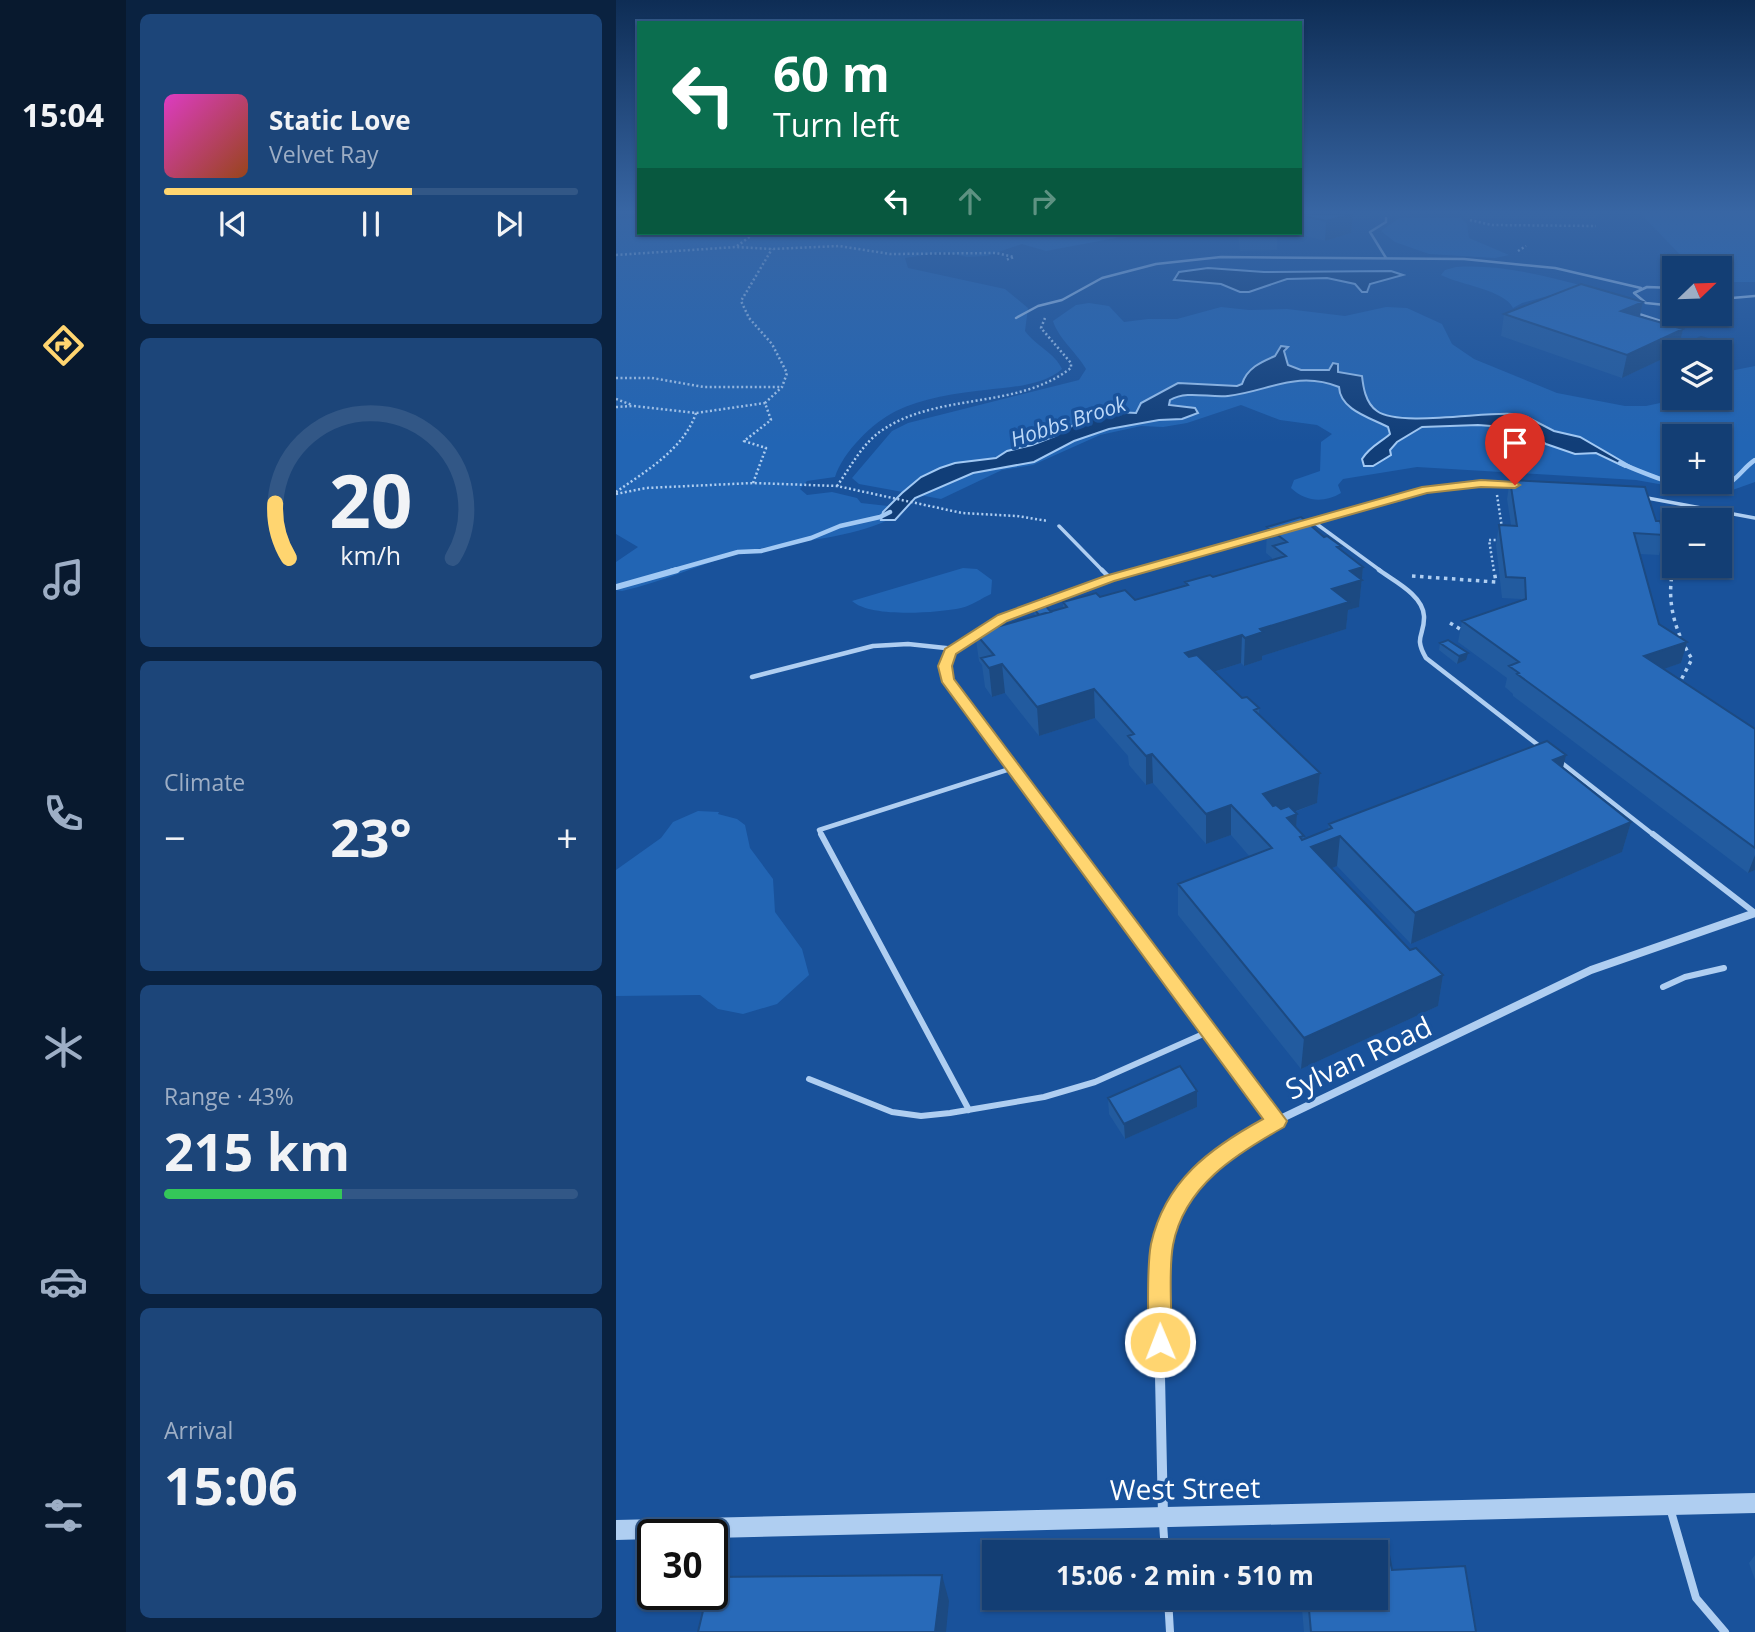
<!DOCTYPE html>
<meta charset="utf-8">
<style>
body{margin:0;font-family:"Open Sans",sans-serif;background:#1c4579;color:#f1f3f6;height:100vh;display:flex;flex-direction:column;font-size:26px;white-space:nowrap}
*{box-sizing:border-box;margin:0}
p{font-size:23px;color:#9daec5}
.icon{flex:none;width:38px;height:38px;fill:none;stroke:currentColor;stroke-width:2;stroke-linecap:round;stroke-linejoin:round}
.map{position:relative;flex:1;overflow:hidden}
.sheet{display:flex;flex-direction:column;gap:14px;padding:14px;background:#0a2240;width:490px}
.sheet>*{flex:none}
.guide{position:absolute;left:21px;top:21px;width:665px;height:214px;border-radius:0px;box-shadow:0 2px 5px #0004,0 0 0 2px #325786;background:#0b6e4f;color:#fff;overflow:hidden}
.needle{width:46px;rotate:67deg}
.tools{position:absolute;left:1046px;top:256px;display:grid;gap:14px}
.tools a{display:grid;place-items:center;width:70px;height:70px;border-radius:0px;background:#133e74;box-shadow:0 2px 5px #0004,0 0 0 2px #325786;font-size:35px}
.speed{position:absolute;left:21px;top:1519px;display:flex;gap:14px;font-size:35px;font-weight:700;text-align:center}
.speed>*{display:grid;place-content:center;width:91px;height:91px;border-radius:50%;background:#133e74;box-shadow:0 2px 5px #0004,0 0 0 2px #325786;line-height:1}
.speed .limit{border:4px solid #111;border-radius:10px;background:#fff;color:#111}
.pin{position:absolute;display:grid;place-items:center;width:60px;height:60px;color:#fff;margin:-72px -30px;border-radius:50% 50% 50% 0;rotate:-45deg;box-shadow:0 0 7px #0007}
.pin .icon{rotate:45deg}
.me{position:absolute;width:77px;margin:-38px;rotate:359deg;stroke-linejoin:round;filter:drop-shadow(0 0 5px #0008)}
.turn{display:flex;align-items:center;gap:24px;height:147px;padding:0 21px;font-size:32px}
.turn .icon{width:91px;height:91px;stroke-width:2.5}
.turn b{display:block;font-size:49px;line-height:60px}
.lanes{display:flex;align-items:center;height:66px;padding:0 21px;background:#0003;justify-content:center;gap:35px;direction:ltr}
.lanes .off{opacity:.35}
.big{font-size:52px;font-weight:700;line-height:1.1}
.sheet .card{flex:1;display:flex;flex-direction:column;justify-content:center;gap:10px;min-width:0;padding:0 24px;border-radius:10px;background:#1c4579}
.sheet .dial{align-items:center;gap:0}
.dial svg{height:182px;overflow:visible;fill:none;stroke:#325786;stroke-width:7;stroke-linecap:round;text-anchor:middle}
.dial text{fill:#f1f3f6;stroke:none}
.song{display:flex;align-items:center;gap:21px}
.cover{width:84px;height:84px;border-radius:10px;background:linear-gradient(135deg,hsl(310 70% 55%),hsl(20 70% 35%))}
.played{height:7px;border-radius:4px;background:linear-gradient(90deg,#ffd570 60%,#325786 60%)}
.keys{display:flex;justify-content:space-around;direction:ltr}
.heat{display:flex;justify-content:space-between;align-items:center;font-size:38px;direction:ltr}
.charge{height:10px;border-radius:5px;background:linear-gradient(90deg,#34c759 43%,#325786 0)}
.trip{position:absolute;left:366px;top:1540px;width:406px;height:70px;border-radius:0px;background:#133e74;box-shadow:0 2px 5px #0004,0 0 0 2px #325786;font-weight:700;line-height:70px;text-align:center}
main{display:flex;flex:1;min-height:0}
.tab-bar{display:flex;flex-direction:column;width:126px;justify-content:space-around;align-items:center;background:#08192e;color:#9daec5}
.tab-bar .icon{width:49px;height:49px}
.tab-bar .selected{color:#ffd570}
.tab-bar b{font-size:32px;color:#f1f3f6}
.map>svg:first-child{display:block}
.green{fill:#2265b4;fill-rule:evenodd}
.water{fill:#113e78;stroke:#a2c9f4;stroke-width:2}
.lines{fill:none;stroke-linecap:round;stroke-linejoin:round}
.stream-far1{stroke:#a2c9f4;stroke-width:4.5}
.stream{stroke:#a2c9f4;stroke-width:6}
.path-far1{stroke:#afcef1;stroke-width:2.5;stroke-dasharray:2 2.5;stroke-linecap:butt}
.path{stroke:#afcef1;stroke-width:3.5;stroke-dasharray:3.5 4.5;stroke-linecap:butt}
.service-far4{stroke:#afcef1;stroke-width:2.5}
.service-far3{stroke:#afcef1;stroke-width:3.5}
.service-far2{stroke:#afcef1;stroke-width:4.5}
.service-far1{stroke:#afcef1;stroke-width:6}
.service{stroke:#afcef1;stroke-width:8}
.minor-far1{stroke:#afcef1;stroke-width:8}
.minor{stroke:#afcef1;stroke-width:10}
.tertiary{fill:#afcef1;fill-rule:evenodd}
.wall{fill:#225b9f}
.shaded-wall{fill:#1c4a82}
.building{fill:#286ab9;stroke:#1c4a82;stroke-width:2}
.route{fill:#ffd570;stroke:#a68a49;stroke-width:2}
.labels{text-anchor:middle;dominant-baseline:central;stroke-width:7;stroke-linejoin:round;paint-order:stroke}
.far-water-label{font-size:21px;font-style:italic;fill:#bcd8f8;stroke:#19529b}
.near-street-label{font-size:28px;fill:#fff;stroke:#19529b}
</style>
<main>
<nav class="tab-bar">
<b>15:04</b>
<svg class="icon selected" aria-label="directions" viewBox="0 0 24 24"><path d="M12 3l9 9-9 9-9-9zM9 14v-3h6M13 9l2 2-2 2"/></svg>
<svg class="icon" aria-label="music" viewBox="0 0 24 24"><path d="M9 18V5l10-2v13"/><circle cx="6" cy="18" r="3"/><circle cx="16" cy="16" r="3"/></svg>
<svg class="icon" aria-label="phone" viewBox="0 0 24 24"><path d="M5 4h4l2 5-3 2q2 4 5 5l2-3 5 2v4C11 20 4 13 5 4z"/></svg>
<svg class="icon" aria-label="climate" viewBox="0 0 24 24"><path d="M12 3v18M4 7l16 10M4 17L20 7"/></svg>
<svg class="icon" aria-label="car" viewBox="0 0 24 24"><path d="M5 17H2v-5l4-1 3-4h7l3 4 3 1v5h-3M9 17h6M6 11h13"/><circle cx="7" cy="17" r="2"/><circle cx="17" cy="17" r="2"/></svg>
<svg class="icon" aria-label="filters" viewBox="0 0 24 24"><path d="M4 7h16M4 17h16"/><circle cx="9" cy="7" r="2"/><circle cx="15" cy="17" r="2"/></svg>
</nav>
<section class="sheet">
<div class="card">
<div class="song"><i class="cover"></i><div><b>Static Love</b><p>Velvet Ray</p></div></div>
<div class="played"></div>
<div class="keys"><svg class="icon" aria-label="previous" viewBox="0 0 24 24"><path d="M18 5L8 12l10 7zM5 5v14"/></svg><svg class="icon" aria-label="pause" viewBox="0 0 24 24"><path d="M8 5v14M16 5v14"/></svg><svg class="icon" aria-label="next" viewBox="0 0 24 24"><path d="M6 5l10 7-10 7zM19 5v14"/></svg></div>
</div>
<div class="card dial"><svg viewBox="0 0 100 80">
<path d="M14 69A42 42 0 1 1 86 69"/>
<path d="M14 69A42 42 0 0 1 8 45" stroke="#ffd570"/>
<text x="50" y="56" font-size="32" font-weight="700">20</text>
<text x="50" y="72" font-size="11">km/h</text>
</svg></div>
<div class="card"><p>Climate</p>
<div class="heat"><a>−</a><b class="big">23°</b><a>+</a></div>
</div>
<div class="card"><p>Range · 43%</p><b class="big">215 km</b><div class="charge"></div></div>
<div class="card"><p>Arrival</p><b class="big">15:06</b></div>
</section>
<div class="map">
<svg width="1139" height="1632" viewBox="0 0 1139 1632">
<rect width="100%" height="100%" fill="#19529b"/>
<path class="green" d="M 1025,214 L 1139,214 L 1139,282 L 1104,282 L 1104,268 L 1077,268 Z
M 23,218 L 23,233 L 526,233 L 430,251 L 406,244 L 371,256 L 351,257 L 328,252 L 289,258 L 292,268 L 389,289 L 412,308 L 409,331 C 420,346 439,353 446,369 C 427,386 394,387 369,390 C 341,393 306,398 280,411 C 256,423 227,452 219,477 L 191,481 L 184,489 L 191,495 L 216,492 L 241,498 L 245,503 L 272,506 L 267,512 L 266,520 L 272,520 C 227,541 173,540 124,553 C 84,564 47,582 6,591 L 0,590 L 0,562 L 22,547 L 0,534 L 0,219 Z
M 783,218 L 845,218 L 851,224 L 853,238 L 893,255 L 879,258 L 813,254 L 779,242 L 765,231 Z
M 840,267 C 883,264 926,275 968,286 L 906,303 L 897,308 C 889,290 844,285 825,275 L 829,270 Z
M 473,303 L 493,306 L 508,322 L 532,319 L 561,319 L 605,307 L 633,310 L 671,309 L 729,316 L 770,307 L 791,308 L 826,324 L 836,344 L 858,359 L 941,393 L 1009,406 L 1030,406 L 1072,397 L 1104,397 L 1104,373 L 1139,366 L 1139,482 L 1111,492 L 1088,492 L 1020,480 L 801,467 L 727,479 L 722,485 L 725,493 C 708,503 690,502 675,488 L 678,480 L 704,471 L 705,442 L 716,434 L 701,425 L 664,420 L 625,405 L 571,423 L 547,427 L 525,426 L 484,435 L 417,465 L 386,470 L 325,499 L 243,484 L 236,478 L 276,431 L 292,423 L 463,380 L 470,369 C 461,353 442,338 437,321 L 460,305 ZM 1059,436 L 1104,436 L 1104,481 L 1059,481 Z
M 347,568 L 361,569 L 376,580 L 375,594 C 366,598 355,606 345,608 C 320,613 255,618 236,601 Z
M 82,811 L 103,812 L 102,814 L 121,819 L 129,825 L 134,848 L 157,879 L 159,912 L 186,949 L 193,975 L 161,1004 L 127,1014 L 102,1009 L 84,995 L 0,996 L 0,870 L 45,838 L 57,822 Z"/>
<path class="water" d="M 592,268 L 648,272 L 775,271 L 787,275 L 754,284 L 751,292 L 746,292 L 739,284 L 711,278 L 671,279 L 633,292 L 624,292 L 605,284 L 558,280 L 563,272 Z
M 665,346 L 672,347 L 668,351 L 672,365 L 685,370 L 713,370 L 717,363 L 722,364 L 722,372 L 746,376 C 747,385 749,403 761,411 C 783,427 866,412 896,414 L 911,417 L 938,431 L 964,437 L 1014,466 L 1009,467 L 980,453 L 959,454 L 930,444 L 901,428 L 862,425 L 806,427 L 781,442 L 774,450 L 775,455 L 757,466 L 748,466 L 746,459 C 754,446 764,443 774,434 L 772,427 C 755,418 724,410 723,387 C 681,370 653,391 612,396 C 593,398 571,390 554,400 L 553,405 L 579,408 L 582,413 L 566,419 L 543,420 L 493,429 L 458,441 L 418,462 L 357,473 L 299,498 L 279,520 L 265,520 L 267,512 L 286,493 L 305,477 L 324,468 L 339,463 L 380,458 L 391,451 L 416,445 L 439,436 L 481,411 L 520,413 L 525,403 L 562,383 L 621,386 L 626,384 C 631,368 645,362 659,356 Z"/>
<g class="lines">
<path class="stream-far1" d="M 1004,463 C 1031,474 1082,498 1110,485 C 1121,480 1128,467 1139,460
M 55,571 L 122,552 L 145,551 L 195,538 L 224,526 L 264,517 L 274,512"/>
<path class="stream" d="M 0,587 L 61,570"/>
<path class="path-far1" d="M 854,220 L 876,225 L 980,226
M 121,246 L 139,233
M 902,251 L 910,246
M 0,255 L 120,247 L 156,249 L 223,246 L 274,254 L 380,253 L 398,257 L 390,260
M 0,378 L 36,378 L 88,387 L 166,387
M 0,399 L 16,405
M 0,407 L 17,406 L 80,413 L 149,403
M 137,483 L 150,448 L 128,441 L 155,420 L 149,403 L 166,387 L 171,373 L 156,344 L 133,318 L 125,301 L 156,249
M 221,486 C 234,468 246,444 265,431 C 321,392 401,410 455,368 L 455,363 L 425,328 L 429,318
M 0,492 C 30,471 68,449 80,413
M 0,494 L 30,488 L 137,483 L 221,486 L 346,513 L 401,516 L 432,521
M 881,495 L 886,528
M 1056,517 L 1059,526
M 878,571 L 873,540 L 885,540
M 1057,571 L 1059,562"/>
<path class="path" d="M 1057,570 C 1050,601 1059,632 1076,659 L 1065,680 L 1066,685
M 796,576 L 880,582 L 878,570
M 834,623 L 849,632"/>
<path class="service-far4" d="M 770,218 L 770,222 L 754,232 L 770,258
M 1059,288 L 1031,287 L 1018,293 L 1030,303 L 1059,306
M 1104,299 L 1139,296
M 1020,313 L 1060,326
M 400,318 L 422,306 L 446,300 L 486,278 L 540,264 L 605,257 L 848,259 L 939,268 L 1025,288"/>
<path class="service-far3" d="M 1026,497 L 1139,518
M 698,522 L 765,571
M 689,525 L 810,490 L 865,484 L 897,485
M 443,526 L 487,571
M 514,571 L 655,534"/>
<path class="service-far2" d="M 486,570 L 494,578
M 763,570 C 778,581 807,595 808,616 C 809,636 797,636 810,658 L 926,748
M 136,677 L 257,646 L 292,644 L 339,649
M 942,760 L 1039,836
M 206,836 L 203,830 L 397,768
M 448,836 L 331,679 L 330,663 L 333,654 L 359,635 L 428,600 L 520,570"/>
<path class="service-far1" d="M 205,834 L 353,1110
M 446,834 L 660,1121
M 1037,834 L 1139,913
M 1047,987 L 1069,977 L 1108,968
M 193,1079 L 276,1112 L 305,1116 L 334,1113 L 428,1097 L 479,1082 L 594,1031"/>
<path class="service" d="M 1054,1508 L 1080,1598 L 1109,1632
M 547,1523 L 549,1552
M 552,1598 L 554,1632"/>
<path class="minor-far1" d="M 577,1181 L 603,1156 L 660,1121 L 975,970 L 1139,913"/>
<path class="minor" d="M 547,1516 C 546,1469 545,1423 544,1376 C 543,1307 534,1237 579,1179"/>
<path class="tertiary" d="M 1139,1493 L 1139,1513 L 96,1538 L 96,1535 L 37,1535 L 37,1539 L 0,1540 L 0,1520 Z"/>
</g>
<path class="wall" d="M 684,214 L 794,214 L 794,216 L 754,215 L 753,219 L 736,219 L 735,233 L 709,241 L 679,233 L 684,233 Z
M 846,214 L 981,214 L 980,219 L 849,219 Z
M 622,233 L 661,233 L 661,250 L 624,251 Z
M 1027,302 L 1024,316 L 1067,329 L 1062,351 L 1059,352 L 1059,353 L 1006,378 L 885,336 L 888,314 Z
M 1074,342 L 1090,344 L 1080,349 L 1073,347 Z
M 894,480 L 1040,521 L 1048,535 L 1043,555 L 1023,554 L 1043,624 L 1071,642 L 1065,663 L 1047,669 L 1139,729 L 1139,870 L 1132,873 L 897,696 L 897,694 L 889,687 L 891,678 L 842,642 L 846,621 L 905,601 L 905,599 L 886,598 L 880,545 L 883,525 L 895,525 L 891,499 Z
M 651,527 L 724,550 L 747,567 L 743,607 L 732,610 L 730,629 L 646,656 L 646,660 L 628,666 L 625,663 L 598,672 L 626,698 L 643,708 L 643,715 L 704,773 L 701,803 L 679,812 L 681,814 L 680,827 L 688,836 L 688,839 L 712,829 L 713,824 L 947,768 L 1015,822 L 1006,852 L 795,944 L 721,866 L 715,868 L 794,950 L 827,975 L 822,1006 L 685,1069 L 562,915 L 562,884 L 634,857 L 615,835 L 590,844 L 537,783 L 530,785 L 513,765 L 512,756 L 479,718 L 423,736 L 389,693 L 376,697 L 369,687 L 366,665 L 363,661 L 359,633 L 419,616 L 417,608 L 435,612 L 447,608 L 447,602 L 484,597 L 519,600 L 569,586 L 569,582 L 597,577 L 656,560 L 656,558 L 650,553 Z
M 824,643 L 850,660 L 841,664 L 823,650 Z
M 581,1091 L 581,1107 L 509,1139 L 493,1114 L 492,1098 Z
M 1139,1555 L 1139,1580 L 1133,1563 Z
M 776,1570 L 860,1632 L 688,1632 L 685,1598 L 760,1598 Z"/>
<path class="shaded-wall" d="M 737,214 L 735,233 L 709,241 L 710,221 Z
M 1027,302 L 1022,323 L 1005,311 Z
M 1067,329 L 1062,351 L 1059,352 L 1059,353 L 1006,378 L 1011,355 Z
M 1092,339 L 1090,344 L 1080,349 L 1081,344 Z
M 747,567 L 743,607 L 732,610 L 730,629 L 646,656 L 646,660 L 628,666 L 629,638 L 716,589 L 734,571 Z
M 626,635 L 625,663 L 569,681 L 569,653 Z
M 1071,642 L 1065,663 L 1022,678 L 1028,656 Z
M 852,653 L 850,660 L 841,664 L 843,656 Z
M 386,664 L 389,693 L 376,697 L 373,668 Z
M 478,689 L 479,718 L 423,736 L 421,707 Z
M 536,754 L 537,783 L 530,785 L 530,756 Z
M 950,755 L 943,785 L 937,760 Z
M 704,773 L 701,803 L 645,824 L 647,794 Z
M 615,805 L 615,835 L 590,844 L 590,814 Z
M 681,814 L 679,844 L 671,818 Z
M 1015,822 L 1006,852 L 795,944 L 799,913 Z
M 724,836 L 721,866 L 692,878 L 695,847 Z
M 1139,855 L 1139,870 L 1132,873 Z
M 827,975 L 822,1006 L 685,1069 L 688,1038 Z
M 581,1091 L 581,1107 L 509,1139 L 508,1124 Z
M 326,1575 L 333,1601 L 330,1632 L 319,1632 Z"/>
<path class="building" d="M 684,214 L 736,214 L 710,221 L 684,215 Z
M 965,284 L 1027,302 L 1005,311 L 1067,329 L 1011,355 L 888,314 Z
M 1085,337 L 1092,339 L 1081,344 L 1074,342 Z
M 894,480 L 1029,487 L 1040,521 L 1044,521 L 1048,535 L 1018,533 L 1043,624 L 1071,642 L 1028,656 L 1139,729 L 1139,848 L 901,674 L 903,673 L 893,666 L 903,662 L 846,621 L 910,599 L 909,578 L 890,577 L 883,525 L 901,526 Z
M 685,517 L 708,537 L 711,536 L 725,546 L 721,547 L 747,567 L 734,571 L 746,580 L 716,589 L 733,602 L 644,629 L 647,632 L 629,638 L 626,635 L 569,653 L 573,657 L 581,655 L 626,698 L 631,697 L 643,708 L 638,710 L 704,773 L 647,794 L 657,806 L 660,805 L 665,809 L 673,806 L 681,814 L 671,818 L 688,836 L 684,837 L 686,840 L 716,828 L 713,824 L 931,741 L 950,755 L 937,760 L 1015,822 L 799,913 L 724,836 L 695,847 L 794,950 L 800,948 L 827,975 L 688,1038 L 562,884 L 656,848 L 615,805 L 590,814 L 536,754 L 530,756 L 512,736 L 518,734 L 478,689 L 421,707 L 386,664 L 373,668 L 365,658 L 378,655 L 359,633 L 451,607 L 447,602 L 480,593 L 484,597 L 509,590 L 519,600 L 572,585 L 569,582 L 594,575 L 597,577 L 670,556 L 657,546 L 671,542 L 651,527 Z
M 429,605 L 435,612 L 423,615 L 417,608 Z
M 832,640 L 852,653 L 843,656 L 824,643 Z
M 564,1066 L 581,1091 L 508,1124 L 492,1098 Z
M 757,1541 L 765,1543 L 772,1550 L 776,1570 L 849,1566 L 860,1632 L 695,1632 L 692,1598 L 760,1598 L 760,1552 L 745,1552 L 745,1550 Z
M 326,1575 L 319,1632 L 82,1632 L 91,1594 L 96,1594 L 96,1577 Z"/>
<linearGradient id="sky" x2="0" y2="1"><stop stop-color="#0e2d55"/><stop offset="0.48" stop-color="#3866a4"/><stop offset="1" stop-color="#3866a4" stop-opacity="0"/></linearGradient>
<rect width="1139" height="442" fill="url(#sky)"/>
<path class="route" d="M 865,480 L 899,482 L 904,485 L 899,488 L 865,487 L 811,493 L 498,581 L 391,621 L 340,654 L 336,666 L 338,679 L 671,1121 L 668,1127 C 620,1154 568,1186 557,1245 C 552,1272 556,1313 556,1342 L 552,1349 L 544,1353 L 536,1349 L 532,1342 C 533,1313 530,1270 535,1244 C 549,1181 594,1148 647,1119 L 326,682 L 322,666 L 329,649 L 382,615 L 489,576 L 806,487 Z"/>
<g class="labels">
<g class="far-water-label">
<text transform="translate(452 421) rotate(-18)">Hobbs Brook</text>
</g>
<g class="near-street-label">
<text transform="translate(742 1057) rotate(-25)">Sylvan Road</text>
<text transform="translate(569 1488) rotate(-1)">West Street</text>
</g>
</g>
</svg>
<div class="tools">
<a><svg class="needle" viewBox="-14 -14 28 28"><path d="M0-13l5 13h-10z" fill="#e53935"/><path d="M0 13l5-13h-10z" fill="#9daec5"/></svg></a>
<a><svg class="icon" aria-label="layers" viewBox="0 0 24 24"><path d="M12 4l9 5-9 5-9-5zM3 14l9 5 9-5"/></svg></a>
<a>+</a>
<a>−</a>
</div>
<div class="speed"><div class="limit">30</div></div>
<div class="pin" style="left:899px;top:485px;background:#d93025"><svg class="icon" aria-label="arrive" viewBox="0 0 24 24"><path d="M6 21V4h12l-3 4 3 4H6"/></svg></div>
<svg class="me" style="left:544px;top:1342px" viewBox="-20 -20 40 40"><circle r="17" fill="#ffd570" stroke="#fff" stroke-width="3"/><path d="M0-11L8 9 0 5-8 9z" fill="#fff"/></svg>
<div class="trip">15:06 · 2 min · 510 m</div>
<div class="guide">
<div class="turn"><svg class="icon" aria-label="left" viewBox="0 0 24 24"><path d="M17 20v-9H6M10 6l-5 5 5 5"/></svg><div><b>60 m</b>Turn left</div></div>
<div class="lanes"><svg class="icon" aria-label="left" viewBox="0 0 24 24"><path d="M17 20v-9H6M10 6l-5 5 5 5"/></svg><svg class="icon off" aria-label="ahead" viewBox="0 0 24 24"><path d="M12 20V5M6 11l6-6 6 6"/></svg><svg class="icon off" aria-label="right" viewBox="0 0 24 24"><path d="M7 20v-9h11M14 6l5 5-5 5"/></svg></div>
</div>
</div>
</main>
